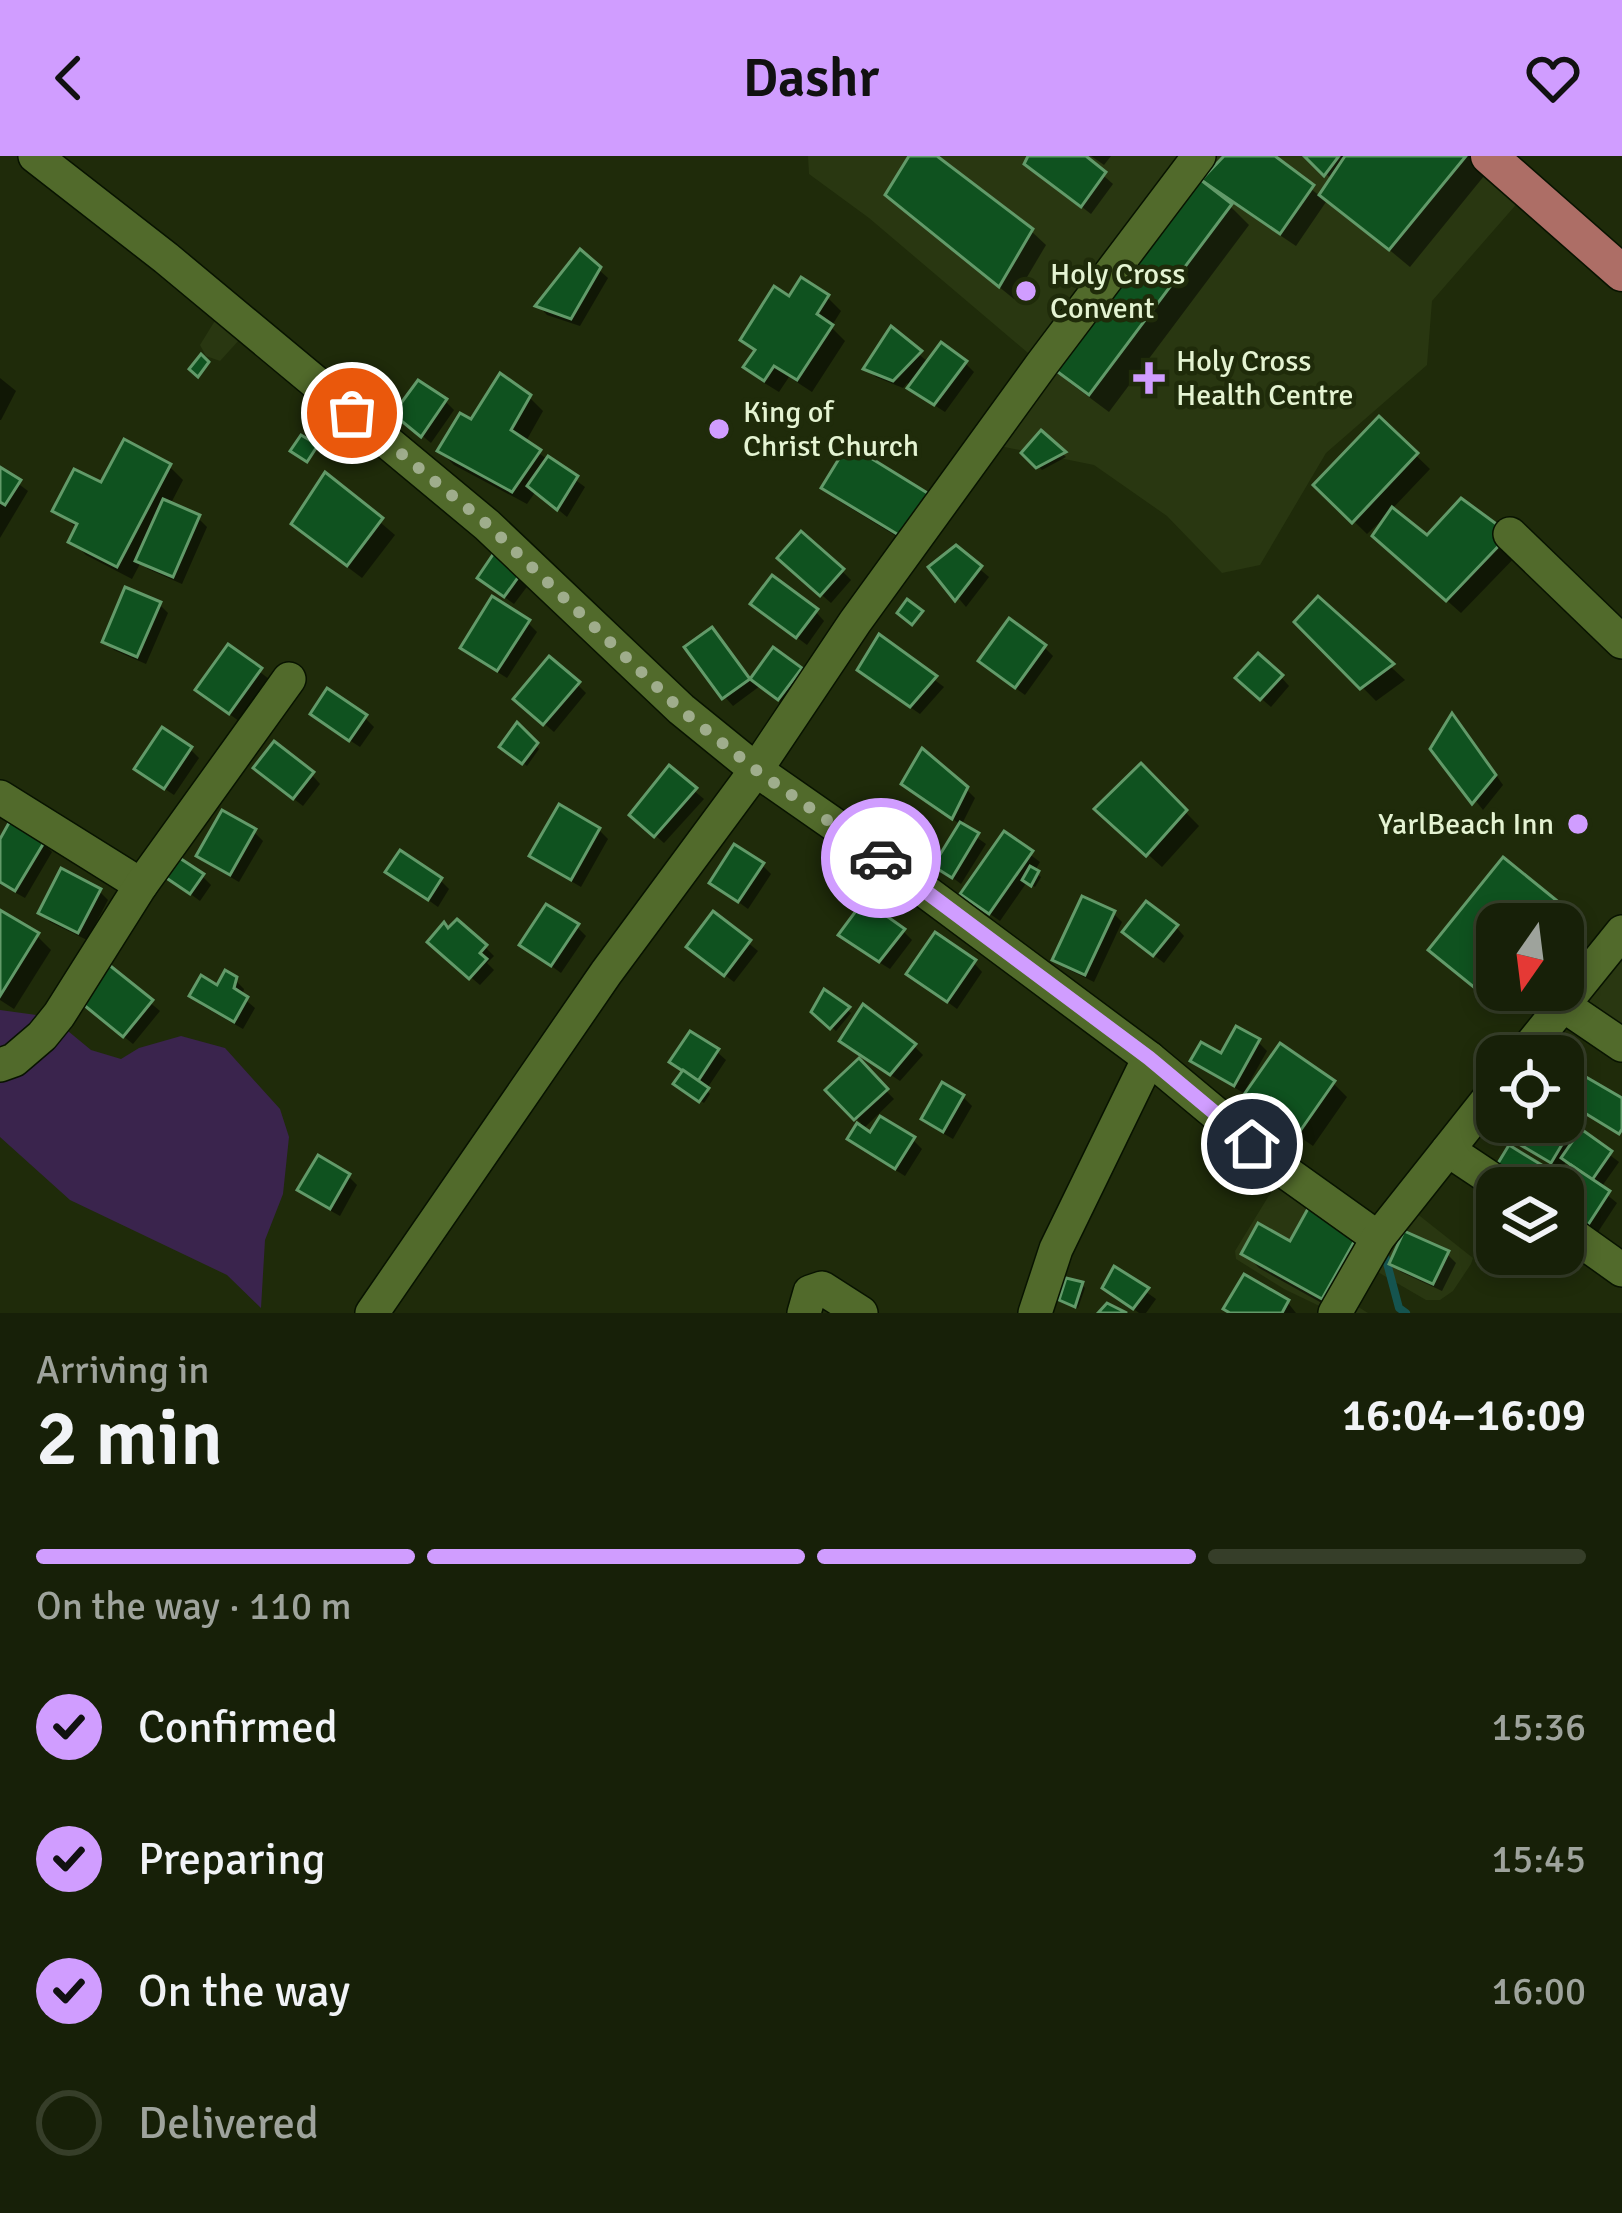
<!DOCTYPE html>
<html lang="en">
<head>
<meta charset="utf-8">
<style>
  :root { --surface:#172008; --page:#242d16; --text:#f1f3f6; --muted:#9ea39c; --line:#363e29; --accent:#d09dff }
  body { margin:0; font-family:Signika,sans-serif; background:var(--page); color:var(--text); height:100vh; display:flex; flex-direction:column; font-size:45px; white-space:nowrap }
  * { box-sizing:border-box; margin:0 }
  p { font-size:39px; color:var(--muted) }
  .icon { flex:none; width:66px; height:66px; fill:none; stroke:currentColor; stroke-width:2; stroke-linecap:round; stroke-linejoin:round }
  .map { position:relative; height:1157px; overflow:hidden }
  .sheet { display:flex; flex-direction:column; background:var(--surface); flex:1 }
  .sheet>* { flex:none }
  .needle { width:78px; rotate:194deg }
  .controls { position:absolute; left:1476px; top:747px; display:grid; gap:24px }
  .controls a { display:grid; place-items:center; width:108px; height:108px; border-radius:24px; background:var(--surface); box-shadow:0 6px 18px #0003,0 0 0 3px var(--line); font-size:60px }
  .pin { position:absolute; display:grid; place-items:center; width:102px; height:102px; color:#fff; margin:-51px; border:6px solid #fff; border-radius:50%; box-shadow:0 3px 12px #0007 }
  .courier { position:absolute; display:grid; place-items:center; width:120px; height:120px; margin:-60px; border:9px solid #d09dff; border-radius:50%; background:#fff; color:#222; box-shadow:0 3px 15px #0007 }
  .summary em { font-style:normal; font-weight:600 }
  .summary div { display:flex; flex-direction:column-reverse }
  .summary { display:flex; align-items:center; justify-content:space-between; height:204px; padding:0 36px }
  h1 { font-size:78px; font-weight:600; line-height:90px }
  .bar { display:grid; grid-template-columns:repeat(4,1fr); gap:18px 12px; align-content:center; height:144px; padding:0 36px }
  .bar i { height:15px; border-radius:9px; background:var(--line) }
  .bar .active { background:var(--accent) }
  .bar p { grid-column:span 4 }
  ol { padding:0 36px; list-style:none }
  li { display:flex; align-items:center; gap:36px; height:132px }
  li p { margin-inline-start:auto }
  li .icon { padding:12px; border-radius:50%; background:var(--accent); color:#111; stroke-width:4 }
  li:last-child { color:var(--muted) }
  li i { width:66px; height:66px; border:6px solid var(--line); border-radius:50% }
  header { display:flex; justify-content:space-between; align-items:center; height:156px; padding:0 36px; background:var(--accent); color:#111; font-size:54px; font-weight:600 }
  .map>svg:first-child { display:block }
  .built { fill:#293711 }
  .green { fill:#3a244d }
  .shadow { fill:#0007 }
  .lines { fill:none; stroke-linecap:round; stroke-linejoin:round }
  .stream { stroke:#15544f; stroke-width:8 }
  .building { fill:#0f521f; stroke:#629a69; stroke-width:3 }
  .minor-casing { stroke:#081300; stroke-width:36 }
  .major-casing { stroke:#081300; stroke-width:39 }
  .minor { stroke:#516a2b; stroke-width:33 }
  .major { stroke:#ad6e66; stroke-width:36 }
  .done { stroke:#9fad8c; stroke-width:12; stroke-dasharray:0 21.6 }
  .route { stroke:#d09dff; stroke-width:15 }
  .poi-dot { fill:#d09dff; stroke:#1f2b0a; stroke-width:4.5 }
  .labels { text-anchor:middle; stroke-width:9; stroke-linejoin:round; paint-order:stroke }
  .poi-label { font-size:30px; fill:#e4f3d2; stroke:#1f2b0a; text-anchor:start }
</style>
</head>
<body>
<header><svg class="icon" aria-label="back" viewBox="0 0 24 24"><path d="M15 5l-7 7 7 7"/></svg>Dashr<svg class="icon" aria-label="heart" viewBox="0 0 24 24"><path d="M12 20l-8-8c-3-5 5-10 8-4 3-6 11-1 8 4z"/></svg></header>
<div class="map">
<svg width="1622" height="1157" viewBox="0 0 1622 1157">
  <rect width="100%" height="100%" fill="#1f2b0a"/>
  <g class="built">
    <path d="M808,0H1345L1389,94L1466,0H1489L1527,36L1432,145L1427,209L1326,297L1260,409L1222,417L1167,360L1094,309L985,287L1041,208L869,62L809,18Z"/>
    <path d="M224,150L250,172L220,205L206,200L200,189Z"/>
    <path d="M1622,776V889L1563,849Z"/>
    <path d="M1287,1017L1378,1082L1406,1049L1473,1102L1471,1108L1453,1135L1440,1144H1426L1364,1108L1344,1142L1368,1157H1334L1284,1133L1236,1103L1235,1095L1268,1041Z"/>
  </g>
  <path class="green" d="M0,854L51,861L91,894L121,903L139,892L181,880L225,892L280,953L289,981L283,1038L265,1084L261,1152L227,1119L70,1044L0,981Z"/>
  <g class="shadow">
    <path d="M913,0H933L1031,75L1046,89L1014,143L903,53Z"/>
    <path d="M1031,0H1081L1113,28L1091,58L1037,16Z"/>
    <path d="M1091,0H1111L1104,9Z"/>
    <path d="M1228,0H1270L1321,41L1332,24L1308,0H1484L1493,9L1410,111L1328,43L1296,90L1228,44L1226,46L1249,69L1109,256L1070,227L1051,208L1219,42L1221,39L1206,24Z"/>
    <path d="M580,97L608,122L580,170L547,159L539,150Z"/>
    <path d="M802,125L827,141L841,155L831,171L845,185L812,236L789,221L779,236L761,225L747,211L756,197L743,184L790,144Z"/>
    <path d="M892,175L929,207H965L974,216L945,256L920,240L907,227L903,232L876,221L867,213Z"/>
    <path d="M0,222L16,235L1,264H0Z"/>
    <path d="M529,241L543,255L525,287L585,331L567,361L536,335L527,348L454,309L440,295L472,267Z"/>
    <path d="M445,245L454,254L431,287L406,266Z"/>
    <path d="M1379,264L1430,313L1391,354L1427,383L1462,346L1522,394L1461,457L1390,394L1386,364L1384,362L1367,378L1317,329Z"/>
    <path d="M1041,278L1066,301L1042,314L1025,297Z"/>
    <path d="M849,292L917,393L839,345L825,331Z"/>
    <path d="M169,310L183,324L170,349L198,362L207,371L182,428L148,413L141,406L132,423L86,399L72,385L78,373L56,354L103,330Z"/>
    <path d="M0,314L28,335L0,382Z"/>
    <path d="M326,320L395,379L362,422L309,382L295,368Z"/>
    <path d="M956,393L989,421L966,451L932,411Z"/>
    <path d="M495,401L529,428L514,448L489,430Z"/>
    <path d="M790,411L842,415L851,424L831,447Z"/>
    <path d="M1319,445L1391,511L1405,524L1376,545L1298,466Z"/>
    <path d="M159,448L168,457L146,508L114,494L105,485Z"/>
    <path d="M763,456H816L824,465L807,489Z"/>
    <path d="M528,467L537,476L507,522L472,500L463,491Z"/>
    <path d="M880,483L944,531L920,558L870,523Z"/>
    <path d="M721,484L751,526L773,496L809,523L788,551L760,530L733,550L725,541Z"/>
    <path d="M1044,491L1053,500L1025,539L991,514Z"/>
    <path d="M229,492L269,523L239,565L208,543Z"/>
    <path d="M1281,521L1289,530L1271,551L1248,531Z"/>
    <path d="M577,528L586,537L554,576L526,552Z"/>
    <path d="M365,562L374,571L360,591L322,566Z"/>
    <path d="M1461,570L1503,629L1483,654L1434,592Z"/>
    <path d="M518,571L539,593L527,610L503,590Z"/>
    <path d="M190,593L199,602L174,639L147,621Z"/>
    <path d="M1141,611L1199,670L1162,711L1112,666Z"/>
    <path d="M669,614L704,643L664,687L642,668Z"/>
    <path d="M312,619L320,628L303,650L266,621Z"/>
    <path d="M905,628L966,633L975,642L961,670L986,688L961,728L936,709L961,669Z"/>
    <path d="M599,674L608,683L581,731L542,708L533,699Z"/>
    <path d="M254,676L263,685L239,726L208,708L200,699Z"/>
    <path d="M1004,679L1040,706L1034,716L1041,721L1035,731L1027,726L1000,765L973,746Z"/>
    <path d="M43,687L52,696L25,742L0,728V689Z"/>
    <path d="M1503,705L1573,764L1563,777V768H1497V834H1517L1502,853L1446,808Z"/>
    <path d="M762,709L771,718L748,753L713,727Z"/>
    <path d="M389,716L440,724L449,733L438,751Z"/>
    <path d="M165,719L202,720L211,729L200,745Z"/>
    <path d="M99,735L108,744L87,784L50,766L41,757Z"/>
    <path d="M0,757L37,780L51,794L14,853L0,844Z"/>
    <path d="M1113,757L1122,766L1094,826L1065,812L1056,803Z"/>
    <path d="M714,759L758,795L734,826L698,799Z"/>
    <path d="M577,771L586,780L561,817L523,789Z"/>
    <path d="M1176,771L1184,780L1164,807L1135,785Z"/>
    <path d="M450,775L485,791L494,800L487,807L494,814L480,829L440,795Z"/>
    <path d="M903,775L912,784L890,813L850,788L842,779Z"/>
    <path d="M974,807L982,816L957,853L910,818Z"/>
    <path d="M109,812L160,855L133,888L91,854Z"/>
    <path d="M235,824L244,833L242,841L255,852L243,873L201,849L192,840Z"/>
    <path d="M825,838L851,857L836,875L815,856Z"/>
    <path d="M1258,886L1267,895L1244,936L1248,938L1333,927L1347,941L1313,990L1261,954L1247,939L1203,913L1194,904L1222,902Z"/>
    <path d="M914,890L923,899L900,925L852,893Z"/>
    <path d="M717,896L726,904L706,934L710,938L704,947L681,931Z"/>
    <path d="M859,907L894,943L862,974L871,980L913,984L922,993L905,1020L860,992L851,983L861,967L829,934Z"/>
    <path d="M963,941L972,950L953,983L934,972L925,963Z"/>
    <path d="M1563,957L1585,973L1582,978L1619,1006L1600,1033L1617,1047L1596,1079L1563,1057V1032H1559L1573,1010L1567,1004L1561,1014L1524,992L1516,983L1526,966H1563Z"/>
    <path d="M1543,1013L1552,1022L1546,1032H1515Z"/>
    <path d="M348,1020L357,1029L340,1060L310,1043L301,1034Z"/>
    <path d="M1311,1053L1371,1093L1336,1155L1259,1112L1245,1097L1291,1089Z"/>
    <path d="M1447,1098L1456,1107L1442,1135L1401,1116L1392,1107Z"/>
    <path d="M1115,1114L1156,1143L1146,1157H1139L1106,1132Z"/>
    <path d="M1081,1128L1085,1132L1078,1152L1066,1147L1063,1144Z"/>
    <path d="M1288,1147L1296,1157H1232Z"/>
  </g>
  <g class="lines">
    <path class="stream" d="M1383,1092L1399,1152L1406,1157"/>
  </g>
  <g class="building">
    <path d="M909,0H937L1033,73L999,131L885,39Z"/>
    <path d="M1028,0H1086L1106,16L1081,51L1024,8Z"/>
    <path d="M1224,0H1275L1314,29L1280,78L1201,24Z"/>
    <path d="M1304,0H1339L1324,20Z"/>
    <path d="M1345,0H1466L1389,94L1319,39Z"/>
    <path d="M1201,24L1232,48L1089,239L1047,208Z"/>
    <path d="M580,93L601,111L571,163L535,150Z"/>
    <path d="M801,121L829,139L817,158L833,169L797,224L774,210L764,225L743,211L755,194L740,184L774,130L789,140Z"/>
    <path d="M891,170L922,195L893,225L863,213Z"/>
    <path d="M941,186L967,205L934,249L907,232Z"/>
    <path d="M201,198L209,206L198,221L189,213Z"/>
    <path d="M500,217L531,239L511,274L541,294L512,336L437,295L460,257L471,263Z"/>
    <path d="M418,224L447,243L421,281L393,258Z"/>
    <path d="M1379,260L1418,297L1352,367L1313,329Z"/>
    <path d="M1041,274L1066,296L1036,312L1021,297Z"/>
    <path d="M301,279L318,289L307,306L290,295Z"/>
    <path d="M124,283L171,308L117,411L68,386L77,368L52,355L74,313L101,326Z"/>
    <path d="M848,288L929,338L902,381L821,332Z"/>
    <path d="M548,300L578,320L557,354L527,330Z"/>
    <path d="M0,311L21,324L5,349L0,346Z"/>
    <path d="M325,316L383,362L347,410L291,368Z"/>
    <path d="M1461,342L1510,378L1446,445L1372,380L1392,351L1427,379Z"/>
    <path d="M163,343L200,359L173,421L135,405Z"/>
    <path d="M801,375L844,413L820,440L777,402Z"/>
    <path d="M956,389L982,410L955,445L928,411Z"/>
    <path d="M494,397L522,416L504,441L477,422Z"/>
    <path d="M772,419L818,453L796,482L750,448Z"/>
    <path d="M125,431L161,446L137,501L102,486Z"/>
    <path d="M492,440L530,464L497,515L460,492Z"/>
    <path d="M1318,440L1394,508L1360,533L1294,466Z"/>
    <path d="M907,443L923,455L912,469L897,457Z"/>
    <path d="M1009,462L1046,489L1015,532L978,505Z"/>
    <path d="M712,471L750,523L722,543L684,491Z"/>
    <path d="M879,478L937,520L910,551L857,514Z"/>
    <path d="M228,488L262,512L229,558L195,534Z"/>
    <path d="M773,491L802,512L778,544L750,523Z"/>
    <path d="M1258,497L1283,519L1260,544L1235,522Z"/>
    <path d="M549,500L580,526L543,569L513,543Z"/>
    <path d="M327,532L367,559L349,585L310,558Z"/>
    <path d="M1452,557L1496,619L1472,648L1430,593Z"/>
    <path d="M517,566L538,587L522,608L499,591Z"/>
    <path d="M162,571L192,591L164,633L134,613Z"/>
    <path d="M274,585L314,616L293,643L253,612Z"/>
    <path d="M922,592L968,631L952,663L901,628Z"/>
    <path d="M1141,607L1187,654L1146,700L1094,653Z"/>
    <path d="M669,609L697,632L654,681L629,659Z"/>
    <path d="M559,648L600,672L571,724L529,700Z"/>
    <path d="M222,654L256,673L230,719L196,700Z"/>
    <path d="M10,665L45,685L15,735L0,726V683Z"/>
    <path d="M960,666L979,677L952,722L933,710Z"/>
    <path d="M1004,675L1033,695L989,758L960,738Z"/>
    <path d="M734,688L764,707L738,746L709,727Z"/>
    <path d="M400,694L442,722L428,744L385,716Z"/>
    <path d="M175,699L204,718L190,738L162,719Z"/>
    <path d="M1503,701L1561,748L1545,768H1497V828L1486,841L1428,794Z"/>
    <path d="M1030,710L1039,715L1031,730L1022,724Z"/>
    <path d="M61,712L101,733L78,777L38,757Z"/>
    <path d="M1082,740L1115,755L1085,819L1052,804Z"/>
    <path d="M864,744L905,773L879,806L838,779Z"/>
    <path d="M1146,745L1178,769L1153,800L1122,776Z"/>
    <path d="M546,748L579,768L551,810L519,789Z"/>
    <path d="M0,754L39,777L0,840Z"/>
    <path d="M713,755L751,784L724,820L686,791Z"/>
    <path d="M457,763L487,789L480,797L487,803L469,823L427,786L444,766L448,772Z"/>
    <path d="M935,776L976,804L947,846L906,818Z"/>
    <path d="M108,808L153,844L123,881L79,845Z"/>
    <path d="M225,814L237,821L234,832L248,841L234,866L189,840L201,819L217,829Z"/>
    <path d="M824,833L850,851L830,873L811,856Z"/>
    <path d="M863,848L916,888L890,919L839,885Z"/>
    <path d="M1236,870L1260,883L1234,930L1190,905L1201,886L1221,897Z"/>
    <path d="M690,875L719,893L698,925L669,906Z"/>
    <path d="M1280,887L1335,925L1298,978L1243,940Z"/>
    <path d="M859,902L888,933L854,964L825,934Z"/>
    <path d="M683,914L709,932L699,946L673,928Z"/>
    <path d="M1586,921L1622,942V973L1619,978L1570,948Z"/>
    <path d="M942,926L964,939L943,976L921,963Z"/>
    <path d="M1563,953L1578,962L1551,1007L1512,984L1522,966H1563Z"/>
    <path d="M880,960L915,981L895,1013L847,983L857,967L870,976Z"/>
    <path d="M1581,973L1612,995L1592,1024L1561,1002Z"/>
    <path d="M1509,989L1545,1011L1532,1032H1516L1492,1017Z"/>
    <path d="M318,999L350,1018L330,1053L297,1034Z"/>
    <path d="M1571,1009L1610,1035L1586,1072L1563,1057V1032H1556Z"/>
    <path d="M1310,1049L1359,1077L1322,1143L1241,1098L1258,1067L1290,1085Z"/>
    <path d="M1404,1075L1449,1095L1433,1128L1389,1108Z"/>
    <path d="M1114,1110L1149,1132L1133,1153L1102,1132Z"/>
    <path d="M1244,1118L1289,1144L1282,1157H1230L1223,1153Z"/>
    <path d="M1066,1122L1083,1126L1075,1151L1059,1144Z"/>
    <path d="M1107,1147L1127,1157H1098Z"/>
  </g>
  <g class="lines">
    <g class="minor-casing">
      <g id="minor">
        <path d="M35,0L166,102L487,369L681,553L756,614L855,683L1149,902L1287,1017L1378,1082"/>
        <path d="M1510,378L1622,486"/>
        <path d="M0,641L141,729"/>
        <path d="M1563,849L1622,889"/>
        <path d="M1522,900L1622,776"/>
        <path d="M0,909L14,904L42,880L59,859L141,729L289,523"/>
        <path d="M1448,994L1505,1032"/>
        <path d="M1563,1072L1622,1114"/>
        <path d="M372,1157L606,817L756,614L855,466L1042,208L1199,0"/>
        <path d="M804,1157L810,1136L822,1132L861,1157"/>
        <path d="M1035,1157L1056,1093L1149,902"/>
        <path d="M1335,1157L1378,1082L1497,932"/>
      </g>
    </g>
    <g class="major-casing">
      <path id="major" d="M1489,0L1622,117"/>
    </g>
    <use href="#minor" class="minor"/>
    <use href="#major" class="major"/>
  </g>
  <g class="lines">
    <path class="done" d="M352,257L488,369L681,554L756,614L881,702"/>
    <path class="route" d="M881,702L1149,902L1252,988"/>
  </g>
  <g class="poi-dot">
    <circle cx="1026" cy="135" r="12"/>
    <path d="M1143 204h12v12h12v12h-12v12h-12v-12h-12v-12h12z"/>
    <circle cx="719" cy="273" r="12"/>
    <circle cx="1578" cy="668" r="12"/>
  </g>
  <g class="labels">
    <g class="poi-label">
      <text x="1050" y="128">Holy Cross<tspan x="1050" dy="34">Convent</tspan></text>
      <text x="1176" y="215">Holy Cross<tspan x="1176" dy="34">Health Centre</tspan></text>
      <text x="743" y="266">King of<tspan x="743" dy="34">Christ Church</tspan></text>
      <text x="1554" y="678" text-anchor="end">YarlBeach Inn</text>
    </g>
  </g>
</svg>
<div class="controls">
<a><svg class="needle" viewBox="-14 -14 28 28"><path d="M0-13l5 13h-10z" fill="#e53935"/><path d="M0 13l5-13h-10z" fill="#9ea39c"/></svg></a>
<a><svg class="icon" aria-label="locate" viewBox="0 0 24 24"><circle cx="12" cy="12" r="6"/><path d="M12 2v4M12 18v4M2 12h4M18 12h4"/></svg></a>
<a><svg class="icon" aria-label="layers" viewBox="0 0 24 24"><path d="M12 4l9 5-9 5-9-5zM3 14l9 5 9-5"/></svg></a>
</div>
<div class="pin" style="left:352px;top:257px;background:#ea580c"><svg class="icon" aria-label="bag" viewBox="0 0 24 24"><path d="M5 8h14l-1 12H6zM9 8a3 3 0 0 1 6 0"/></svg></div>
<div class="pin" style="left:1252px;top:988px;background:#1f2937"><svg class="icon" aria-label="home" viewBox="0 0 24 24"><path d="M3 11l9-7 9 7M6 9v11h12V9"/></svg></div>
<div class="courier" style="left:881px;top:702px"><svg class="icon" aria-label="car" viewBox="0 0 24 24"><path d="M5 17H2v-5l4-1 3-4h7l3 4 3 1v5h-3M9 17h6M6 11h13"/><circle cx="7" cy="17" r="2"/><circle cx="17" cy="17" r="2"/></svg></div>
</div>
<section class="sheet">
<div class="summary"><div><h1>2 min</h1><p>Arriving in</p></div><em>16:04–16:09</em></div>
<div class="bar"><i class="active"></i><i class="active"></i><i class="active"></i><i></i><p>On the way · 110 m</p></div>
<ol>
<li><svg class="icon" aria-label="check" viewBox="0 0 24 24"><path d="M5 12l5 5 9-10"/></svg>Confirmed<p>15:36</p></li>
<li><svg class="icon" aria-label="check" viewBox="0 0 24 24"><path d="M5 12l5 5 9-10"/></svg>Preparing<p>15:45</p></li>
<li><svg class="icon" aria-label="check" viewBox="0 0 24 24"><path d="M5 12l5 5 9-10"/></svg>On the way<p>16:00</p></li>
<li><i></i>Delivered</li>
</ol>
</section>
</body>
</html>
